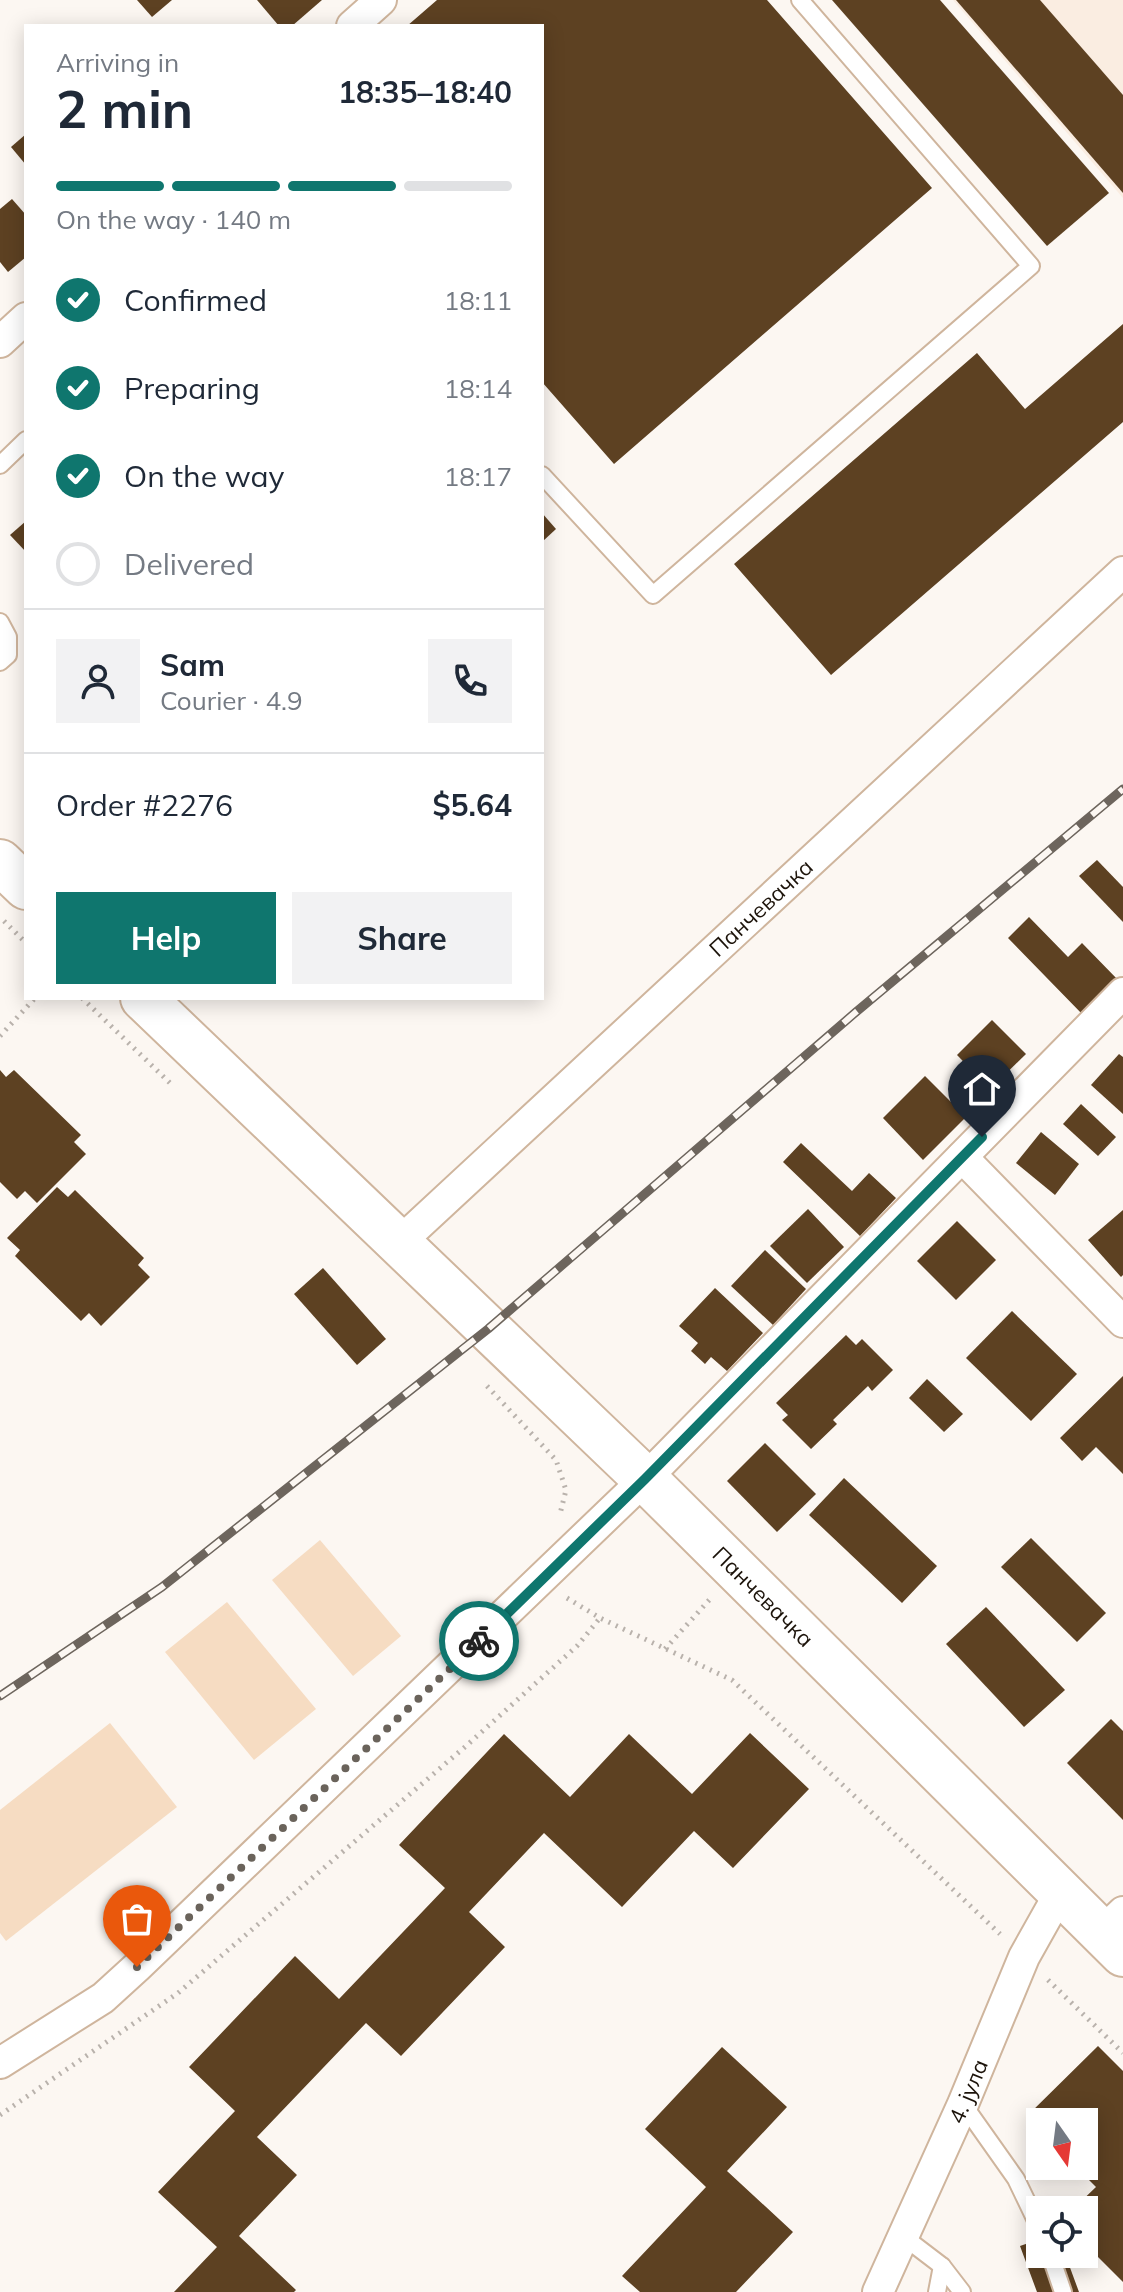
<!DOCTYPE html>
<html lang="en">
<head>
<meta charset="utf-8">
<style>
  :root { --surface:#fff; --page:#f2f2f3; --text:#1f2937; --muted:#747a83; --line:#e0e1e3; --accent:#0f766e }
  body { margin:0; font-family:Mulish,sans-serif; background:var(--page); color:var(--text); height:100vh; display:flex; flex-direction:column; font-size:30px; white-space:nowrap }
  * { box-sizing:border-box; margin:0 }
  p { font-size:26px; color:var(--muted) }
  .icon { flex:none; width:44px; height:44px; fill:none; stroke:currentColor; stroke-width:2; stroke-linecap:round; stroke-linejoin:round }
  .map { position:relative; flex:1; overflow:hidden }
  .side { position:absolute; left:24px; top:24px; width:520px; height:976px; display:flex; flex-direction:column; background:var(--surface); border-radius:0px; box-shadow:0 4px 20px #0003 }
  .side>* { flex:none }
  .needle { width:52px; rotate:166deg }
  .buttons { position:absolute; left:1026px; top:2108px; display:grid; gap:16px }
  .buttons a { display:grid; place-items:center; width:72px; height:72px; border-radius:0px; background:var(--surface); box-shadow:0 4px 20px #0003; font-size:40px }
  .pin { position:absolute; display:grid; place-items:center; width:68px; height:68px; color:#fff; margin:-82px -34px; border-radius:50% 50% 50% 0; rotate:-45deg; box-shadow:0 0 8px #0007 }
  .pin .icon { rotate:45deg }
  .courier { position:absolute; display:grid; place-items:center; width:80px; height:80px; margin:-40px; border:6px solid #0f766e; border-radius:50%; background:#fff; color:#222; box-shadow:0 2px 10px #0007 }
  .summary em { font-style:normal; font-weight:700 }
  .summary div { display:flex; flex-direction:column-reverse }
  .summary { display:flex; align-items:center; justify-content:space-between; height:136px; padding:0 32px }
  h1 { font-size:52px; font-weight:700; line-height:60px }
  .bar { display:grid; grid-template-columns:repeat(4,1fr); gap:12px 8px; align-content:center; height:96px; padding:0 32px }
  .bar i { height:10px; border-radius:6px; background:var(--line) }
  .bar .selected { background:var(--accent) }
  .bar p { grid-column:span 4 }
  .line { display:flex; align-items:center; gap:20px; padding:0 32px; border-top:2px solid var(--line) }
  .line div { flex:1 }
  .round { display:grid; place-items:center; flex:none; width:84px; height:84px; border-radius:0px; background:var(--page) }
  ol { padding:0 32px; list-style:none }
  li { display:flex; align-items:center; gap:24px; height:88px }
  li p { margin-inline-start:auto }
  li .icon { padding:8px; border-radius:50%; background:var(--accent); color:#fff; stroke-width:4 }
  li:last-child { color:var(--muted) }
  li i { width:44px; height:44px; border:4px solid var(--line); border-radius:50% }
  .primary-button { display:flex; gap:16px; margin-top:auto; padding:16px 32px }
  .primary-button a { flex:1; height:92px; border-radius:0px; background:var(--accent); color:#fff; font-size:32px; font-weight:700; line-height:92px; text-align:center }
  .primary-button a+a { background:var(--page); color:var(--text) }
  .map>svg:first-child { display:block }
  .built { fill:#faede1 }
  .green { fill:#f6dcc2 }
  .building { fill:#5d4122 }
  .lines { fill:none; stroke-linecap:round; stroke-linejoin:round }
  .lane-casing { stroke:#cfb59d; stroke-width:20 }
  .street-casing { stroke:#cfb59d; stroke-width:34 }
  .secondary-casing { stroke:#cfb59d; stroke-width:48 }
  .path { stroke:#b9b2ac; stroke-width:5; stroke-dasharray:2 6; stroke-linecap:butt }
  .lane { stroke:#fff; stroke-width:16 }
  .street { stroke:#fff; stroke-width:30 }
  .secondary { stroke:#fff; stroke-width:44 }
  .rail-casing { stroke:#6d655d; stroke-width:9 }
  .rail { stroke:#fcf7f2; stroke-width:6; stroke-dasharray:18; stroke-linecap:butt }
  .done { stroke:#6a635b; stroke-width:8; stroke-dasharray:0 14.4 }
  .route { stroke:#0f766e; stroke-width:10 }
  .labels { text-anchor:middle; stroke-width:8; stroke-linejoin:round; paint-order:stroke }
  .street-label { font-size:22px; fill:#1c130a; stroke:#fcf7f2 }
</style>
</head>
<body>
<div class="map">
<svg width="1123" height="2292" viewBox="0 0 1123 2292">
  <rect width="100%" height="100%" fill="#fcf7f2"/>
  <path class="built" d="M953,0H1123V198Z"/>
  <g class="green">
    <path d="M320,1540L401,1636L353,1676L272,1580Z"/>
    <path d="M227,1602L316,1709L254,1760L165,1652Z"/>
    <path d="M110,1723L177,1807L6,1941L0,1933V1810Z"/>
  </g>
  <g class="building">
    <path d="M137,0H172L152,17Z"/>
    <path d="M257,0H322L292,26H279Z"/>
    <path d="M437,0H767L932,188L614,464L542,382V26H407Z"/>
    <path d="M832,0H940L1109,193L1047,246Z"/>
    <path d="M956,0H1040L1123,95V193Z"/>
    <path d="M26,134V165L11,147Z"/>
    <path d="M12,199L26,215V257L8,272L0,262V209Z"/>
    <path d="M1123,324V422L831,675L734,564L977,353L1025,409Z"/>
    <path d="M542,513L556,529L542,542Z"/>
    <path d="M26,521V552L10,535Z"/>
    <path d="M1097,860L1123,887V922L1079,876Z"/>
    <path d="M1029,917L1068,957L1082,943L1119,981L1084,1016L1008,938Z"/>
    <path d="M992,1020L1026,1054L990,1089L957,1055Z"/>
    <path d="M1119,1054L1123,1057V1114L1091,1085Z"/>
    <path d="M0,1070L6,1077L14,1070L81,1135L74,1142L86,1154L37,1203L25,1191L17,1199L0,1182Z"/>
    <path d="M925,1076L966,1117L923,1160L883,1118Z"/>
    <path d="M1081,1104L1116,1137L1098,1156L1063,1124Z"/>
    <path d="M1041,1132L1079,1164L1055,1195L1016,1163Z"/>
    <path d="M801,1143L852,1191L869,1173L896,1198L860,1236L783,1162Z"/>
    <path d="M57,1187L68,1197L75,1190L144,1258L138,1265L150,1277L101,1326L89,1313L81,1321L15,1256L20,1250L7,1238Z"/>
    <path d="M808,1209L844,1247L807,1283L770,1246Z"/>
    <path d="M1123,1210V1275L1121,1277L1088,1240Z"/>
    <path d="M957,1221L996,1260L956,1300L917,1261Z"/>
    <path d="M765,1250L806,1289L773,1325L731,1286Z"/>
    <path d="M323,1268L386,1339L357,1365L294,1294Z"/>
    <path d="M715,1288L763,1333L727,1371L711,1357L705,1364L691,1351L698,1343L679,1326Z"/>
    <path d="M1012,1311L1077,1374L1031,1421L966,1358Z"/>
    <path d="M846,1335L856,1345L862,1339L893,1370L872,1391L868,1386L833,1420L837,1424L811,1449L782,1420L788,1415L776,1403Z"/>
    <path d="M1123,1376V1474L1096,1447L1082,1461L1060,1438Z"/>
    <path d="M927,1379L963,1414L944,1432L909,1398Z"/>
    <path d="M765,1443L816,1494L777,1532L727,1481Z"/>
    <path d="M844,1478L937,1566L902,1603L809,1515Z"/>
    <path d="M1031,1538L1106,1613L1077,1642L1001,1567Z"/>
    <path d="M986,1607L1065,1690L1024,1727L946,1644Z"/>
    <path d="M1111,1719L1123,1731V1820L1067,1763Z"/>
    <path d="M750,1733L809,1789L733,1868L694,1831L622,1907L544,1833L469,1912L505,1947L401,2056L366,2023L257,2137L297,2175L239,2236L296,2290L294,2292H174L217,2247L158,2192L235,2111L189,2067L295,1956L339,1999L445,1888L399,1845L504,1734L570,1797L629,1734L692,1794Z"/>
    <path d="M1098,2046L1123,2071V2282L1084,2243V2210H1072L1096,2187L1075,2166H1084V2122H1040V2131L1026,2117Z"/>
    <path d="M722,2047L787,2107L727,2171L793,2232L736,2292H640L622,2276L706,2187L645,2129Z"/>
    <path d="M1040,2239V2254H1065L1079,2292H1037L1020,2246Z"/>
  </g>
  <g class="lines">
    <g class="lane-casing">
      <g id="lane">
        <path d="M0,465L26,440"/>
        <path d="M542,475L653,595L1031,266L800,0"/>
        <path d="M0,622L8,637V655L0,662"/>
        <path d="M963,2104L1016,2179L1040,2229"/>
        <path d="M904,2237L942,2266L962,2292"/>
        <path d="M1050,2254L1063,2292"/>
        <path d="M937,2292L942,2266"/>
      </g>
    </g>
    <g class="street-casing">
      <g id="street">
        <path d="M352,26L381,0"/>
        <path d="M0,342L26,318"/>
        <path d="M962,1157L1123,1322"/>
        <path id="s1" d="M400,1242L1123,572"/>
        <path d="M1101,1933L1123,1912"/>
        <path d="M0,2063L103,1998L137,1967L645,1479L1123,993"/>
        <path id="s2" d="M878,2292L963,2104L1024,1957L1061,1891"/>
      </g>
    </g>
    <g class="secondary-casing">
      <g id="secondary">
        <path d="M0,862L26,887"/>
        <path id="s3" d="M143,998L645,1479L1123,1954"/>
      </g>
    </g>
    <g class="path">
      <path d="M4,921L26,943"/>
      <path d="M82,998L171,1084"/>
      <path d="M0,1036L35,998"/>
      <path d="M487,1386L556,1460L566,1490L560,1514"/>
      <path d="M567,1598L600,1618L732,1680L1000,1934"/>
      <path d="M665,1649L711,1598"/>
      <path d="M1048,1980L1123,2053"/>
      <path d="M0,2115L178,1993L466,1746L577,1646L600,1618"/>
    </g>
    <use href="#lane" class="lane"/>
    <use href="#street" class="street"/>
    <use href="#secondary" class="secondary"/>
    <g class="rail-casing">
      <path id="rail" d="M0,1696L162,1587L488,1329L856,1012L1123,789"/>
    </g>
    <use href="#rail" class="rail"/>
  </g>
  <g class="lines">
    <path class="done" d="M137,1967L479,1641"/>
    <path class="route" d="M479,1641L645,1479L982,1137"/>
  </g>
  <g class="labels">
    <g class="street-label">
      <text dy="8" stroke="none"><textPath href="#s1" startOffset="492">Панчевачка</textPath></text>
      <text dy="8" stroke="none"><textPath href="#s3" startOffset="862">Панчевачка</textPath></text>
      <text dy="8" stroke="none"><textPath href="#s2" startOffset="220">4. јула</textPath></text>
    </g>
  </g>
</svg>
<div class="buttons">
<a><svg class="needle" viewBox="-14 -14 28 28"><path d="M0-13l5 13h-10z" fill="#e53935"/><path d="M0 13l5-13h-10z" fill="#747a83"/></svg></a>
<a><svg class="icon" aria-label="locate" viewBox="0 0 24 24"><circle cx="12" cy="12" r="6"/><path d="M12 2v4M12 18v4M2 12h4M18 12h4"/></svg></a>
</div>
<div class="pin" style="left:137px;top:1967px;background:#ea580c"><svg class="icon" aria-label="bag" viewBox="0 0 24 24"><path d="M5 8h14l-1 12H6zM9 8a3 3 0 0 1 6 0"/></svg></div>
<div class="pin" style="left:982px;top:1137px;background:#1f2937"><svg class="icon" aria-label="home" viewBox="0 0 24 24"><path d="M3 11l9-7 9 7M6 9v11h12V9"/></svg></div>
<div class="courier" style="left:479px;top:1641px"><svg class="icon" aria-label="bike" viewBox="0 0 24 24"><circle cx="6" cy="16" r="4"/><circle cx="18" cy="16" r="4"/><path d="M6 16l4-8h5l3 8M10 8l3 8H6M13 5h3"/></svg></div>
<section class="side">
<div class="summary"><div><h1>2 min</h1><p>Arriving in</p></div><em>18:35–18:40</em></div>
<div class="bar"><i class="selected"></i><i class="selected"></i><i class="selected"></i><i></i><p>On the way · 140 m</p></div>
<ol>
<li><svg class="icon" aria-label="check" viewBox="0 0 24 24"><path d="M5 12l5 5 9-10"/></svg>Confirmed<p>18:11</p></li>
<li><svg class="icon" aria-label="check" viewBox="0 0 24 24"><path d="M5 12l5 5 9-10"/></svg>Preparing<p>18:14</p></li>
<li><svg class="icon" aria-label="check" viewBox="0 0 24 24"><path d="M5 12l5 5 9-10"/></svg>On the way<p>18:17</p></li>
<li><i></i>Delivered</li>
</ol>
<div class="line" style="height:144px"><a class="round"><svg class="icon" aria-label="person" viewBox="0 0 24 24"><circle cx="12" cy="8" r="4"/><path d="M4 21q1-7 8-7t8 7"/></svg></a><div><b>Sam</b><p>Courier · 4.9</p></div><a class="round"><svg class="icon" aria-label="phone" viewBox="0 0 24 24"><path d="M5 4h4l2 5-3 2q2 4 5 5l2-3 5 2v4C11 20 4 13 5 4z"/></svg></a></div>
<div class="line" style="height:104px"><div>Order #2276</div><b>$5.64</b></div>
<div class="primary-button"><a>Help</a><a>Share</a></div>
</section>
</div>
</body>
</html>
